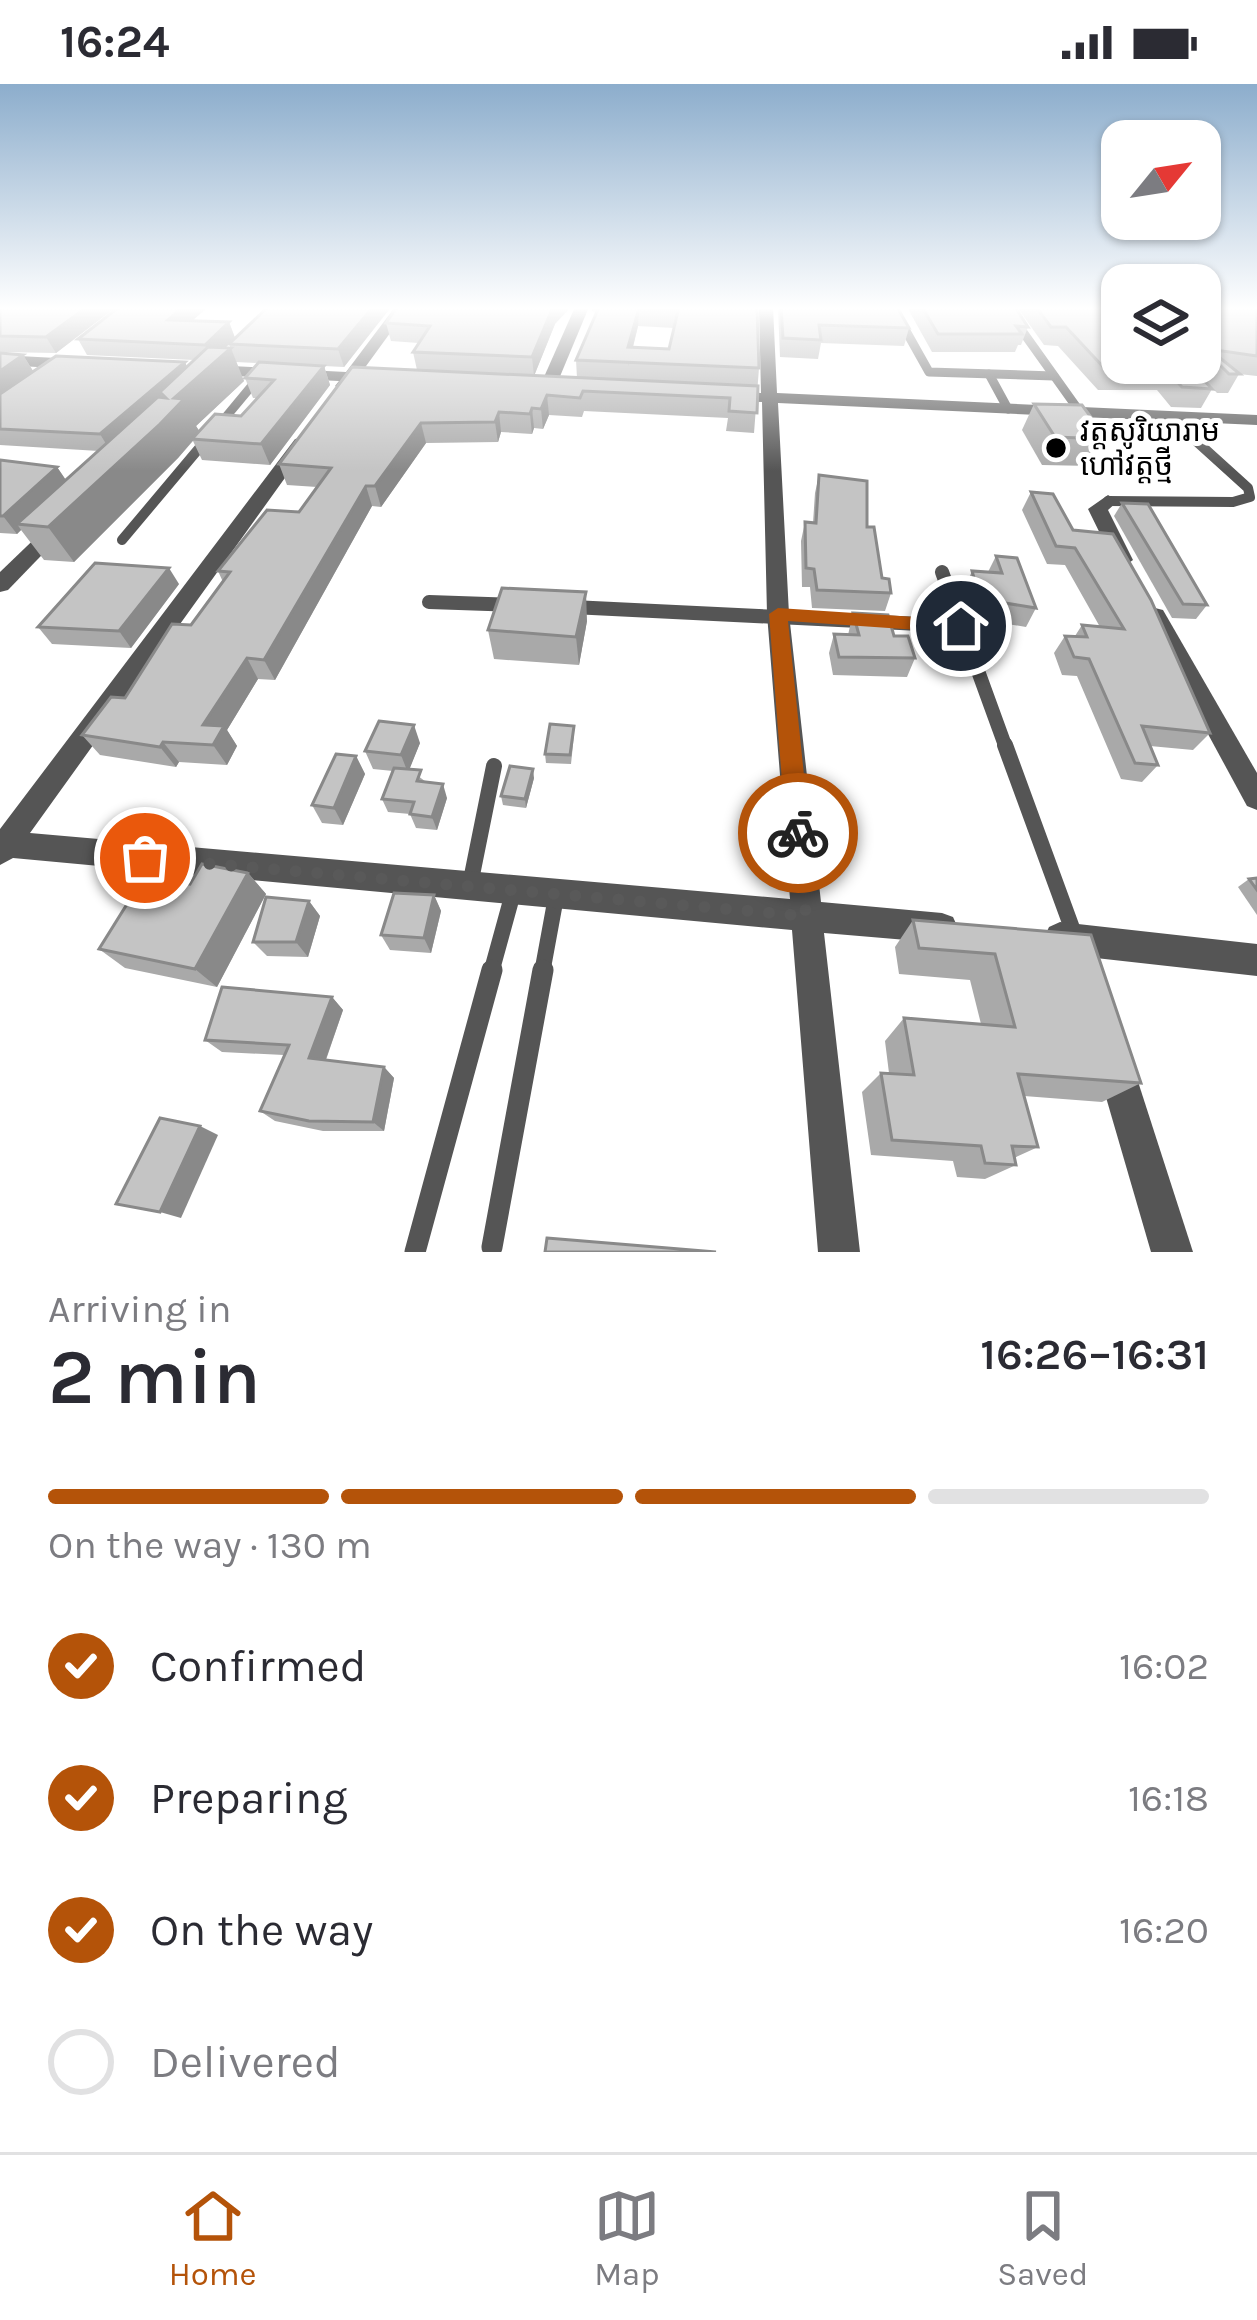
<!DOCTYPE html>
<html lang="en">
<head>
<meta charset="utf-8">
<style>
  :root { --surface:#fff; --page:#f2f2f3; --text:#2b2b33; --muted:#7c7c81; --line:#e1e1e2; --accent:#b45309 }
  body { margin:0; font-family:Karla,"Noto Sans Khmer",sans-serif; background:var(--page); color:var(--text); height:100vh; display:flex; flex-direction:column; font-size:45px; white-space:nowrap }
  * { box-sizing:border-box; margin:0 }
  p { font-size:39px; color:var(--muted) }
  .icon { flex:none; width:66px; height:66px; fill:none; stroke:currentColor; stroke-width:2; stroke-linecap:round; stroke-linejoin:round }
  .map { position:relative; height:1168px; overflow:hidden }
  .drawer { display:flex; flex-direction:column; background:var(--surface); flex:1 }
  .drawer>* { flex:none }
  .needle { width:78px; rotate:60deg }
  .tools { position:absolute; left:1101px; top:36px; display:grid; gap:24px }
  .tools a { display:grid; place-items:center; width:120px; height:120px; border-radius:24px; background:var(--surface); box-shadow:0 3px 9px #0004; font-size:60px }
  .pin { position:absolute; display:grid; place-items:center; width:102px; height:102px; color:#fff; margin:-51px; border:6px solid #fff; border-radius:50%; box-shadow:0 3px 12px #0007 }
  .courier { position:absolute; display:grid; place-items:center; width:120px; height:120px; margin:-60px; border:9px solid #b45309; border-radius:50%; background:#fff; color:#222; box-shadow:0 3px 15px #0007 }
  .head em { font-style:normal; font-weight:600 }
  .head div { display:flex; flex-direction:column-reverse }
  .head { display:flex; align-items:center; justify-content:space-between; height:204px; padding:0 48px }
  h1 { font-size:78px; font-weight:600; line-height:90px }
  .bar { display:grid; grid-template-columns:repeat(4,1fr); gap:18px 12px; align-content:center; height:144px; padding:0 48px }
  .bar i { height:15px; border-radius:9px; background:var(--line) }
  .bar .current { background:var(--accent) }
  .bar p { grid-column:span 4 }
  ol { padding:0 48px; list-style:none }
  li { display:flex; align-items:center; gap:36px; height:132px }
  li p { margin-inline-start:auto }
  li .icon { padding:12px; border-radius:50%; background:var(--accent); color:#fff; stroke-width:4 }
  li:last-child { color:var(--muted) }
  li i { width:66px; height:66px; border:6px solid var(--line); border-radius:50% }
  .status { display:flex; justify-content:space-between; align-items:center; height:84px; padding:0 60px; background:var(--surface); direction:ltr }
  .status svg { height:33px; fill:currentColor }
  .tabs { display:flex; justify-content:space-around; align-items:center; height:168px; border-top:3px solid var(--line); background:var(--surface); font-size:33px; color:var(--muted) }
  .tabs a { display:grid; justify-items:center; gap:6px }
  .tabs .current { color:var(--accent) }
  .map>svg:first-child { display:block }
  .lines { fill:none; stroke-linecap:round; stroke-linejoin:round }
  .service-far4 { stroke:#555; stroke-width:9 }
  .service-far3 { stroke:#555; stroke-width:10 }
  .service-far2 { stroke:#555; stroke-width:14 }
  .service-far1 { stroke:#555; stroke-width:16 }
  .service { stroke:#555; stroke-width:21 }
  .minor { fill:#555; fill-rule:evenodd }
  .wall { fill:#a9a9a9; fill-rule:evenodd }
  .shaded-wall { fill:#898989 }
  .building { fill:#c4c4c4; stroke:#898989; stroke-width:3; fill-rule:evenodd }
  .route { fill:#b45309 }
  .done { stroke:#595959; stroke-width:12; stroke-dasharray:0 21.6 }
  .poi-dot { fill:#000; stroke:#fff; stroke-width:4.5 }
  .labels { text-anchor:middle; stroke-width:10; stroke-linejoin:round; paint-order:stroke }
  .far-poi-label { font-size:30px; fill:#000; stroke:#fff; text-anchor:start }
</style>
</head>
<body>
<div class="status"><b>16:24</b><svg viewBox="0 0 49 12"><path d="M0 12V9h3v3zM5 12V6h3v6zM10 12V3h3v9zM15 12V0h3v12zM26 1h20v11H26zM47 4h2v5h-2z"/></svg></div>
<div class="map">
<svg width="1257" height="1168" viewBox="0 0 1257 1168">
  <rect width="100%" height="100%" fill="#fff"/>
  <g class="lines">
    <g class="service-far4">
      <path d="M1018,241L1080,328"/>
      <path d="M906,247L929,288L1054,292"/>
      <path d="M989,290L1008,325"/>
      <path d="M1169,332L1178,340"/>
      <path d="M220,340L259,293"/>
    </g>
    <g class="service-far3">
      <path d="M1108,417L1233,418L1250,413L1248,404L1174,337"/>
      <path d="M122,456L222,337"/>
    </g>
    <g class="service-far2">
      <path d="M942,488L1006,664"/>
      <path d="M429,518L514,521"/>
      <path d="M572,523L961,542"/>
    </g>
    <g class="service-far1">
      <path d="M1005,661L1076,855"/>
      <path d="M470,801L494,682"/>
      <path d="M491,889L513,809"/>
      <path d="M542,889L556,813"/>
    </g>
    <g class="service">
      <path d="M492,1163L543,886"/>
      <path d="M415,1168L492,886"/>
    </g>
    <g class="minor">
      <path d="M395,223H409L361,289L380,291V297L354,298L343,307L335,302L339,297L212,291L204,286L212,281L346,288Z"/>
      <path d="M575,223H589L556,302L542,305L540,302Z"/>
      <path d="M759,223H773L777,309L1257,331V341L778,319L789,530L821,818L942,829L953,833L958,844L953,855L942,859L824,849L860,1168H818L792,846L13,774L0,781V745L295,355L301,354L310,359L30,749L790,815L767,530L762,318L728,317L720,312L728,307L761,309Z"/>
      <path d="M0,271L75,275L83,280L75,285L0,281Z"/>
      <path d="M1108,411L1118,417L1108,426L1133,476L1123,483L1113,476L1088,425Z"/>
      <path d="M58,437L68,443L65,447L8,506L0,508V488L51,439Z"/>
      <path d="M1155,524L1163,526L1257,689V726L1247,722L1144,532Z"/>
      <path d="M1060,838L1257,860V892L1060,870L1049,865L1044,854L1049,843Z"/>
      <path d="M1114,961L1127,966L1132,979L1193,1168H1151L1096,979L1101,966Z"/>
    </g>
  </g>
  <g class="wall">
    <path d="M0,223H116L56,269L0,268Z"/>
    <path d="M391,223L344,283L324,282L330,301L270,381L202,376L193,357L178,374L74,478L44,476L21,446L17,450L0,449V376L57,383L66,396L99,367L0,361V269L23,271L33,287L185,278L187,283L194,276L87,271L78,255L192,237L229,238L235,254ZM229,260L236,278L258,279L245,294L253,314H257L241,332L199,347L196,342L244,297L225,264Z"/>
    <path d="M591,223H757L759,284L754,349L726,347L728,334L584,327L582,333L549,331L543,345L534,344L532,350L501,348L498,358L426,359L381,423L372,422L275,596L258,595L227,646L237,662L227,681L179,678L176,683L100,671L82,651L125,614L191,541L223,498L218,487L299,428L317,403L287,401L279,380L417,286L413,268L419,259L391,257L386,239L555,240L534,292L577,294L576,276L597,228L592,227ZM638,242L674,244L669,265L633,263Z"/>
    <path d="M778,223H897L909,244L904,262L821,259L818,275L780,273Z"/>
    <path d="M907,223H1015L1028,243L1021,261H1018L1015,268H932Z"/>
    <path d="M1017,223H1122L1188,279L1212,305L1201,324L1171,323L1157,306H1098L1058,262L1044,261Z"/>
    <path d="M1200,223H1257V292L1239,290L1228,309H1217L1189,279H1200Z"/>
    <path d="M1034,320L1107,355L1092,382L1042,381L1022,346Z"/>
    <path d="M819,391L867,443L882,494L891,509L885,527L812,524L810,503H802L801,457L805,438L813,439L815,409Z"/>
    <path d="M1031,408L1073,446L1210,649L1193,666L1150,662L1158,681L1142,698L1121,695L1077,592L1062,591L1054,569L1065,552H1075L1082,541L1100,543L1065,481L1047,480L1022,426Z"/>
    <path d="M1122,419L1207,521L1196,535L1172,534L1114,432Z"/>
    <path d="M996,472L1036,524L1026,543L971,534L964,506L972,487L988,488Z"/>
    <path d="M179,500L131,564L52,560L38,543Z"/>
    <path d="M853,529L894,552L915,574L907,593L833,591L829,569L834,550L848,551Z"/>
    <path d="M587,537L579,581L494,575L488,546Z"/>
    <path d="M574,651L571,680L546,679L545,670Z"/>
    <path d="M420,659L409,685L447,714L437,746L416,744L410,730L388,728L382,715L393,687L373,685L365,667Z"/>
    <path d="M356,672L365,690L343,741L322,739L312,721Z"/>
    <path d="M534,694L526,724L503,721L501,712Z"/>
    <path d="M248,789L266,810L217,903L125,884L99,865L190,800Z"/>
    <path d="M1257,794V831L1238,803L1249,795Z"/>
    <path d="M434,811L441,827L431,869L390,866L381,851Z"/>
    <path d="M309,817L320,832L308,873L267,872L253,858Z"/>
    <path d="M913,836L1091,851L1141,999L1102,1018L1024,1012L1038,1063L1014,1074L1016,1081L985,1095L957,1093L953,1077L871,1071L862,1008L881,989H889L885,957L904,934L981,940L970,896L899,890L895,863Z"/>
    <path d="M332,913L343,926L326,976L384,983L394,994L384,1047H323L275,1037L260,1027L284,971L222,968L205,956Z"/>
  </g>
  <g class="shaded-wall">
    <path d="M87,223H116L56,269L46,253Z"/>
    <path d="M183,223H208L175,252L168,236Z"/>
    <path d="M373,223H391L344,283L338,265Z"/>
    <path d="M553,223H571L555,240L534,292L532,273Z"/>
    <path d="M639,224L638,242L628,282V263Z"/>
    <path d="M229,238L235,254L212,277L205,261Z"/>
    <path d="M231,264L244,297L196,342L200,348L178,374L74,478L48,443L174,314Z"/>
    <path d="M23,271L33,287L0,312V287Z"/>
    <path d="M185,278L192,294L160,308L165,318L111,368L100,350Z"/>
    <path d="M324,282L330,301L270,381L261,360Z"/>
    <path d="M547,311L549,331L543,345L541,325Z"/>
    <path d="M532,324L534,344L532,350L530,330Z"/>
    <path d="M499,328L501,348L498,358L495,338Z"/>
    <path d="M421,339L426,359L381,423L375,402Z"/>
    <path d="M57,383L69,401L17,440L21,446L17,450L3,432Z"/>
    <path d="M366,402L372,422L275,596L264,576Z"/>
    <path d="M169,484L179,500L131,564L119,547Z"/>
    <path d="M586,508L587,537L579,581L576,553Z"/>
    <path d="M247,574L258,595L227,646L237,662L227,681L213,661L203,641Z"/>
    <path d="M414,641L420,659L408,689L401,671Z"/>
    <path d="M163,658L179,678L176,683L160,663Z"/>
    <path d="M356,672L365,690L343,741L334,724Z"/>
    <path d="M533,685L534,694L526,724L525,715Z"/>
    <path d="M443,700L447,714L437,746L432,733Z"/>
    <path d="M248,789L266,810L217,903L195,885Z"/>
    <path d="M434,811L441,827L431,869L424,854Z"/>
    <path d="M309,817L320,832L308,873L296,858Z"/>
    <path d="M332,913L343,926L322,986L309,974Z"/>
    <path d="M384,983L394,994L384,1047L373,1038Z"/>
    <path d="M200,1042L218,1051L181,1134L160,1128Z"/>
  </g>
  <g class="building">
    <path d="M0,223H87L46,253L0,252Z"/>
    <path d="M119,223H183L168,236L229,238L205,261L78,255Z"/>
    <path d="M268,223H373L338,265L229,260Z"/>
    <path d="M397,223H553L532,273L413,268L430,242L386,239Z"/>
    <path d="M599,223H757L759,284L576,276ZM639,224L678,227L669,265L628,263Z"/>
    <path d="M781,223H897L909,244L819,241L821,256L783,254Z"/>
    <path d="M922,223H1015L1028,243L1016,242L1022,250H938Z"/>
    <path d="M1036,223H1122V279H1188L1212,305L1182,303L1167,287H1107L1066,243H1051Z"/>
    <path d="M1200,223H1257V272L1209,265L1240,290H1229L1200,261Z"/>
    <path d="M208,263L231,264L174,314L184,315L160,340L48,443L17,440L158,313L166,314L160,308Z"/>
    <path d="M0,269L23,271L0,287Z"/>
    <path d="M56,272L185,278L100,350L0,345V310Z"/>
    <path d="M259,278L324,282L261,360L192,355L215,330L241,332L274,296L245,294Z"/>
    <path d="M352,283L758,302L757,329L729,327L730,314L583,307L580,314L547,311L541,325L532,324L530,330L499,328L495,338L421,339L375,402H366L264,576L247,574L203,641L224,642L213,661L163,658L160,663L82,651L111,613L125,614L172,540L191,541L230,488L218,487L267,426L299,428L331,384L279,380Z"/>
    <path d="M1034,320L1082,321L1107,355L1055,353Z"/>
    <path d="M0,376L57,383L3,432H0Z"/>
    <path d="M819,391L867,397V443H874L882,494L889,495L891,509L817,506L814,485L806,484L805,438L816,439Z"/>
    <path d="M1031,408L1053,410L1073,446L1113,450L1151,516L1210,649L1142,642L1158,681L1135,679L1089,575L1074,573L1065,552L1087,553L1082,541L1124,545L1075,464L1056,462Z"/>
    <path d="M1122,419L1148,420L1207,521L1183,520Z"/>
    <path d="M996,472L1017,474L1036,524L980,515L972,487L1002,489Z"/>
    <path d="M95,479L169,484L119,547L38,543Z"/>
    <path d="M502,504L586,508L576,553L488,546Z"/>
    <path d="M853,529L888,531L894,552H908L915,574L839,573L834,550L859,551Z"/>
    <path d="M379,637L414,641L401,671L365,667Z"/>
    <path d="M550,640L574,642L570,671L545,670Z"/>
    <path d="M336,670L356,672L334,724L312,721Z"/>
    <path d="M510,682L533,685L525,715L501,712Z"/>
    <path d="M394,684L421,686L417,697L443,700L432,733L410,730L414,718L382,715Z"/>
    <path d="M202,780L248,789L195,885L99,865L144,793L190,800Z"/>
    <path d="M1257,794V806L1249,795Z"/>
    <path d="M394,809L434,811L424,854L381,851Z"/>
    <path d="M266,813L309,817L296,858H253Z"/>
    <path d="M913,836L1091,851L1141,999L1018,990L1038,1063L1012,1062L1016,1081L985,1079L981,1062L892,1056L881,989L914,991L904,934L1015,943L995,870L919,864Z"/>
    <path d="M222,903L332,913L309,974L384,983L373,1038L309,1037L260,1027L289,961L205,956Z"/>
    <path d="M160,1034L200,1042L160,1128L116,1120Z"/>
    <path d="M547,1154L716,1168H545Z"/>
  </g>
  <linearGradient id="sky" x2="0" y2="1"><stop stop-color="#8cadcc"/><stop offset="0.58" stop-color="#fff"/><stop offset="1" stop-color="#fff" stop-opacity="0"/></linearGradient>
  <rect width="1257" height="387" fill="url(#sky)"/>
  <path class="route" d="M778,524L961,536L970,542L961,549L788,537L810,749L798,760L786,749L769,530Z"/>
  <g class="lines">
    <path class="done" d="M145,774L806,832L798,749"/>
  </g>
  <circle class="poi-dot" cx="1056" cy="364" r="12"/>
  <g class="labels">
    <g class="far-poi-label">
      <text x="1080" y="357">វត្តសូរិយារាម<tspan x="1080" dy="34">ហៅវត្តថ្មី</tspan></text>
    </g>
  </g>
</svg>
<div class="tools">
<a><svg class="needle" viewBox="-14 -14 28 28"><path d="M0-13l5 13h-10z" fill="#e53935"/><path d="M0 13l5-13h-10z" fill="#7c7c81"/></svg></a>
<a><svg class="icon" aria-label="layers" viewBox="0 0 24 24"><path d="M12 4l9 5-9 5-9-5zM3 14l9 5 9-5"/></svg></a>
</div>
<div class="pin" style="left:145px;top:774px;background:#ea580c"><svg class="icon" aria-label="bag" viewBox="0 0 24 24"><path d="M5 8h14l-1 12H6zM9 8a3 3 0 0 1 6 0"/></svg></div>
<div class="pin" style="left:961px;top:542px;background:#1f2937"><svg class="icon" aria-label="home" viewBox="0 0 24 24"><path d="M3 11l9-7 9 7M6 9v11h12V9"/></svg></div>
<div class="courier" style="left:798px;top:749px"><svg class="icon" aria-label="bike" viewBox="0 0 24 24"><circle cx="6" cy="16" r="4"/><circle cx="18" cy="16" r="4"/><path d="M6 16l4-8h5l3 8M10 8l3 8H6M13 5h3"/></svg></div>
</div>
<section class="drawer">
<div class="head"><div><h1>2 min</h1><p>Arriving in</p></div><em>16:26–16:31</em></div>
<div class="bar"><i class="current"></i><i class="current"></i><i class="current"></i><i></i><p>On the way · 130 m</p></div>
<ol>
<li><svg class="icon" aria-label="check" viewBox="0 0 24 24"><path d="M5 12l5 5 9-10"/></svg>Confirmed<p>16:02</p></li>
<li><svg class="icon" aria-label="check" viewBox="0 0 24 24"><path d="M5 12l5 5 9-10"/></svg>Preparing<p>16:18</p></li>
<li><svg class="icon" aria-label="check" viewBox="0 0 24 24"><path d="M5 12l5 5 9-10"/></svg>On the way<p>16:20</p></li>
<li><i></i>Delivered</li>
</ol>
</section>
<nav class="tabs">
<a class="current"><svg class="icon" aria-label="home" viewBox="0 0 24 24"><path d="M3 11l9-7 9 7M6 9v11h12V9"/></svg>Home</a>
<a><svg class="icon" aria-label="map" viewBox="0 0 24 24"><path d="M3 6l6-2 6 2 6-2v14l-6 2-6-2-6 2zM9 4v14M15 6v14"/></svg>Map</a>
<a><svg class="icon" aria-label="saved" viewBox="0 0 24 24"><path d="M7 4h10v16l-5-4-5 4z"/></svg>Saved</a>
</nav>
</body>
</html>
